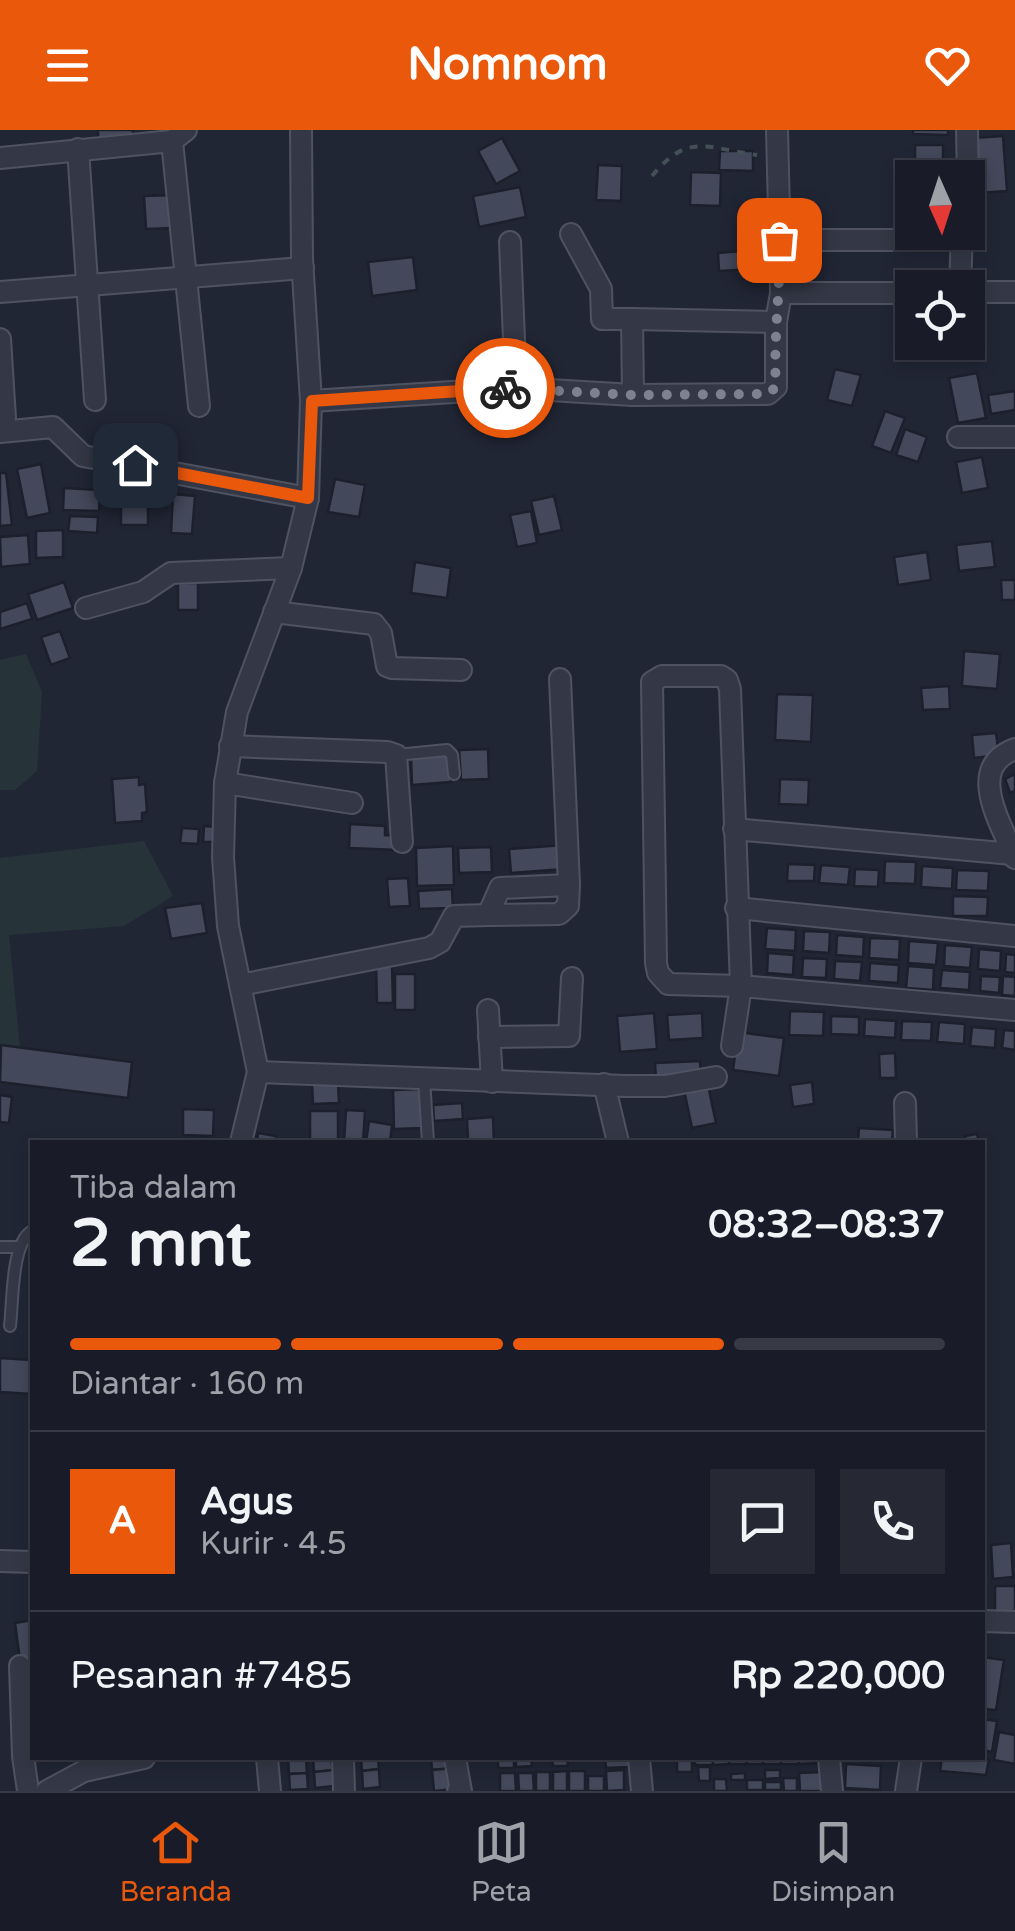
<!DOCTYPE html>
<html lang="id">
<head>
<meta charset="utf-8">
<style>
  :root { --surface:#191c28; --page:#262934; --text:#f1f3f6; --muted:#9fa1a8; --line:#373a45; --accent:#ea580c }
  body { margin:0; font-family:"Varela Round",sans-serif; background:var(--page); color:var(--text); height:100vh; display:flex; flex-direction:column; font-size:38px; white-space:nowrap }
  * { box-sizing:border-box; margin:0 }
  p { font-size:32px; color:var(--muted) }
  .icon { flex:none; width:55px; height:55px; fill:none; stroke:currentColor; stroke-width:2; stroke-linecap:round; stroke-linejoin:round }
  .map { position:relative; flex:1; overflow:hidden }
  .panel { position:absolute; left:30px; top:1010px; width:955px; height:620px; display:flex; flex-direction:column; background:var(--surface); border-radius:0px; box-shadow:0 5px 15px #0003,0 0 0 2px var(--line) }
  .panel>* { flex:none }
  .needle { width:65px; rotate:177deg }
  .buttons { position:absolute; left:895px; top:30px; display:grid; gap:20px }
  .buttons a { display:grid; place-items:center; width:90px; height:90px; border-radius:0px; background:var(--surface); box-shadow:0 5px 15px #0003,0 0 0 2px var(--line); font-size:50px }
  .pin { position:absolute; display:grid; place-items:center; width:85px; height:85px; color:#fff; margin:-42px; border-radius:20px; box-shadow:0 5px 15px #0006 }
  .courier { position:absolute; display:grid; place-items:center; width:100px; height:100px; margin:-50px; border:8px solid #ea580c; border-radius:50%; background:#fff; color:#222; box-shadow:0 2px 12px #0007 }
  .overview em { font-style:normal; font-weight:700 }
  .overview div { display:flex; flex-direction:column-reverse }
  .overview { display:flex; align-items:center; justify-content:space-between; height:170px; padding:0 40px }
  h1 { font-size:65px; font-weight:700; line-height:75px }
  .bar { display:grid; grid-template-columns:repeat(4,1fr); gap:15px 10px; align-content:center; height:120px; padding:0 40px }
  .bar i { height:12px; border-radius:8px; background:var(--line) }
  .bar .on { background:var(--accent) }
  .bar p { grid-column:span 4 }
  .line { display:flex; align-items:center; gap:25px; padding:0 40px; border-top:2px solid var(--line) }
  .line div { flex:1 }
  .round { display:grid; place-items:center; flex:none; width:105px; height:105px; border-radius:0px; background:var(--page) }
  header { display:flex; justify-content:space-between; align-items:center; height:130px; padding:0 40px; background:var(--accent); color:#fff; font-size:45px; font-weight:700 }
  .dock { display:flex; justify-content:space-around; align-items:center; height:140px; border-top:2px solid var(--line); background:var(--surface); font-size:28px; color:var(--muted) }
  .dock a { display:grid; justify-items:center; gap:5px }
  .dock .on { color:var(--accent) }
  .map>svg:first-child { display:block }
  .green { fill:#263439 }
  .building { fill:#43485a; stroke:#1c202c; stroke-width:2.5 }
  .lines { fill:none; stroke-linecap:round; stroke-linejoin:round }
  .service-casing { stroke:#4f5361; stroke-width:14 }
  .minor-casing { stroke:#4f5361; stroke-width:24 }
  .path { stroke:#435056; stroke-width:4; stroke-dasharray:8 8; stroke-linecap:butt }
  .service { stroke:#343846; stroke-width:10 }
  .minor { stroke:#343846; stroke-width:20 }
  .done { stroke:#7d8291; stroke-width:10; stroke-dasharray:0 18 }
  .route { stroke:#ea580c; stroke-width:12 }
</style>
</head>
<body>
<header><svg class="icon" aria-label="menu" viewBox="0 0 24 24"><path d="M4 6h16M4 12h16M4 18h16"/></svg>Nomnom<svg class="icon" aria-label="heart" viewBox="0 0 24 24"><path d="M12 20l-8-8c-3-5 5-10 8-4 3-6 11-1 8 4z"/></svg></header>
<div class="map">
<svg width="1015" height="1661" viewBox="0 0 1015 1661">
  <rect width="100%" height="100%" fill="#212635"/>
  <g class="green">
    <path d="M26,524L42,562L37,641L15,660H0V530Z"/>
    <path d="M144,711L173,766L124,796L9,805L21,928L0,926V728Z"/>
  </g>
  <g class="building">
    <path d="M98,0H133V13L98,14Z"/>
    <path d="M913,0H948V5L913,4Z"/>
    <path d="M1003,6L1007,61L977,63L973,8Z"/>
    <path d="M502,8L520,41L496,54L478,21Z"/>
    <rect x="915" y="15" width="28" height="33"/>
    <path d="M720,21H753V41L719,40Z"/>
    <path d="M598,35L622,36L621,71L596,70Z"/>
    <path d="M691,42L721,43L720,76L690,75Z"/>
    <path d="M520,57L526,87L479,97L473,66Z"/>
    <path d="M174,65L175,98L146,99L144,66Z"/>
    <path d="M753,120L754,139L719,141L718,123Z"/>
    <path d="M413,127L417,160L372,166L368,132Z"/>
    <path d="M835,239L861,245L852,276L827,270Z"/>
    <path d="M977,243L986,288L958,293L949,248Z"/>
    <path d="M1015,261V280L991,284L988,265Z"/>
    <path d="M885,281L905,288L891,323L872,316Z"/>
    <path d="M905,299L927,307L918,332L896,325Z"/>
    <path d="M982,327L988,358L962,363L956,332Z"/>
    <path d="M41,334L50,383L27,388L17,339Z"/>
    <path d="M0,343H6L12,395L0,396Z"/>
    <path d="M335,349L365,355L359,387L328,382Z"/>
    <rect x="121" y="352" width="27" height="43"/>
    <path d="M64,358L100,360L99,381L63,380Z"/>
    <path d="M173,364L195,366L192,404L171,403Z"/>
    <path d="M554,366L562,400L539,405L531,371Z"/>
    <path d="M531,381L537,413L517,417L510,385Z"/>
    <path d="M70,386L98,387L97,403L68,401Z"/>
    <path d="M63,400V427L36,428V401Z"/>
    <path d="M28,405L30,434L1,437L0,407Z"/>
    <path d="M992,411L995,437L959,441L956,415Z"/>
    <path d="M927,422L931,450L898,455L894,427Z"/>
    <path d="M415,432L451,438L447,468L411,463Z"/>
    <path d="M1001,450H1015V470H1002Z"/>
    <path d="M64,452L73,478L37,490L28,464Z"/>
    <rect x="178" y="453" width="20" height="27"/>
    <path d="M27,473L32,489L0,499V482Z"/>
    <path d="M60,501L70,528L51,535L41,507Z"/>
    <path d="M964,521L1000,524L997,559L962,556Z"/>
    <path d="M949,556L950,579L923,580L921,558Z"/>
    <path d="M777,564L813,565L811,612L775,610Z"/>
    <path d="M996,603L999,625L974,628L972,605Z"/>
    <path d="M488,619L489,649L461,650L459,620Z"/>
    <path d="M449,624L451,652L412,655L411,627Z"/>
    <path d="M1015,644V661L1010,663L1005,649Z"/>
    <path d="M139,647V655L145,654L147,682L142,683V691L115,693L112,649Z"/>
    <path d="M780,649L809,650L808,675L779,674Z"/>
    <path d="M350,694L385,696V705L399,706L398,720L349,718Z"/>
    <path d="M204,696L217,697L215,712H203Z"/>
    <path d="M182,698L199,699L198,714L180,713Z"/>
    <path d="M564,715L565,739L511,743L509,719Z"/>
    <path d="M453,716L454,755L417,756L416,718Z"/>
    <path d="M491,717L492,742L459,743L458,718Z"/>
    <path d="M885,731L916,732L915,754L884,753Z"/>
    <path d="M788,734L815,735L814,751H787Z"/>
    <path d="M821,735L850,737L848,755L819,753Z"/>
    <path d="M922,736L953,738L952,759L921,757Z"/>
    <path d="M855,739L879,740L878,757L854,756Z"/>
    <path d="M957,740L989,741L988,761L956,760Z"/>
    <path d="M408,748L410,776L389,777L387,749Z"/>
    <path d="M452,759L453,778L419,779L418,761Z"/>
    <path d="M953,766L988,767L987,786H953Z"/>
    <path d="M202,773L207,803L171,809L165,778Z"/>
    <path d="M767,798L796,800L795,821L765,819Z"/>
    <path d="M804,801L830,802L829,823L803,821Z"/>
    <path d="M837,805L864,807L863,827L836,825Z"/>
    <path d="M870,808L900,809L899,830L869,828Z"/>
    <path d="M909,811L938,813L936,835L908,833Z"/>
    <path d="M945,815L972,817L970,838L944,836Z"/>
    <path d="M979,819L1001,821L1000,841L978,839Z"/>
    <path d="M768,823L794,825L793,845L767,843Z"/>
    <path d="M1006,824L1015,825V843L1005,842Z"/>
    <path d="M803,828L827,829L826,848L802,847Z"/>
    <path d="M835,831L862,832L860,851L834,849Z"/>
    <path d="M870,833L899,835L898,853L869,851Z"/>
    <path d="M376,835H392L393,873H377Z"/>
    <path d="M908,836L934,838L933,860L906,858Z"/>
    <path d="M942,840L970,842L969,860L940,858Z"/>
    <rect x="395" y="844" width="20" height="36"/>
    <path d="M981,846L1000,847L999,863L980,861Z"/>
    <path d="M1003,846L1015,847V866L1002,865Z"/>
    <path d="M790,881L824,882L823,906L789,905Z"/>
    <path d="M654,883L657,919L620,922L617,886Z"/>
    <path d="M702,883L703,908L669,910L667,885Z"/>
    <path d="M831,886L859,887V905L831,904Z"/>
    <path d="M865,889L896,891L895,908L864,906Z"/>
    <path d="M902,891L932,892L931,911L901,910Z"/>
    <path d="M939,892L965,894L964,914L937,912Z"/>
    <path d="M972,897L996,899L995,918L970,916Z"/>
    <path d="M1004,900L1015,901V920L1002,918Z"/>
    <path d="M738,902L784,908L779,946L733,940Z"/>
    <path d="M1,915L132,932L128,968L0,952Z"/>
    <path d="M895,923L896,948H880L879,924Z"/>
    <path d="M700,931L701,947L656,949L655,933Z"/>
    <path d="M338,952L339,973L313,974L312,953Z"/>
    <path d="M812,952L814,974L793,977L790,955Z"/>
    <path d="M708,955L716,993L692,998L684,960Z"/>
    <path d="M424,959L425,998L394,999L393,960Z"/>
    <path d="M0,965L12,967L9,993L0,992Z"/>
    <path d="M462,973L463,989L434,991L433,975Z"/>
    <path d="M183,979L214,980L213,1006L183,1005Z"/>
    <path d="M346,980L365,981L363,1012H344Z"/>
    <rect x="310" y="981" width="28" height="31"/>
    <path d="M493,987L494,1012H468L467,989Z"/>
    <path d="M369,991L392,995L390,1012H366Z"/>
    <path d="M859,998L893,1000L892,1012H858Z"/>
    <path d="M258,1003L276,1006L275,1012H257Z"/>
    <path d="M977,1004L979,1012H966L965,1006Z"/>
    <path d="M0,1228L32,1230V1264L0,1262Z"/>
    <path d="M1011,1413L1013,1447L993,1449L991,1415Z"/>
    <rect x="995" y="1456" width="20" height="33"/>
    <path d="M32,1490V1528L20,1530L15,1493Z"/>
    <path d="M982,1527L1004,1530L996,1580L982,1579Z"/>
    <path d="M982,1589L997,1591L992,1622L982,1620Z"/>
    <path d="M999,1602L1015,1605V1634L994,1630Z"/>
    <path d="M288,1628H306L307,1643L289,1644Z"/>
    <path d="M313,1628H331L333,1640L314,1642Z"/>
    <path d="M361,1628H378L379,1639L362,1641Z"/>
    <path d="M431,1628H453L454,1638L432,1640Z"/>
    <rect x="498" y="1628" width="16" height="10"/>
    <path d="M516,1628H531L532,1636L516,1637Z"/>
    <path d="M552,1628H567L568,1636H553Z"/>
    <path d="M605,1628H630V1637L606,1638Z"/>
    <rect x="677" y="1628" width="15" height="14"/>
    <rect x="695" y="1628" width="18" height="7"/>
    <path d="M713,1628H729V1634L713,1635Z"/>
    <path d="M729,1628H746L747,1634H729Z"/>
    <path d="M746,1628H763V1634H747Z"/>
    <rect x="763" y="1628" width="18" height="6"/>
    <rect x="781" y="1628" width="18" height="6"/>
    <path d="M799,1628H819V1633L799,1634Z"/>
    <path d="M942,1628L989,1629L986,1645L940,1641Z"/>
    <path d="M846,1634L881,1636L880,1660L845,1658Z"/>
    <path d="M698,1637H710V1651H699Z"/>
    <path d="M454,1638L456,1659L434,1661L432,1640Z"/>
    <path d="M379,1639L380,1657L363,1659L362,1641Z"/>
    <path d="M333,1640L334,1656L315,1658L314,1642Z"/>
    <path d="M624,1640V1660L607,1661L606,1641Z"/>
    <path d="M765,1640H780V1648L765,1649Z"/>
    <path d="M567,1641V1661H553V1642Z"/>
    <rect x="569" y="1641" width="16" height="20"/>
    <rect x="536" y="1642" width="14" height="19"/>
    <path d="M823,1642L824,1661H800L799,1643Z"/>
    <path d="M307,1643L308,1659L290,1660L289,1644Z"/>
    <path d="M500,1643H515L516,1661H500Z"/>
    <path d="M518,1643H533L534,1661H519Z"/>
    <path d="M745,1643V1650H731V1644Z"/>
    <rect x="588" y="1646" width="16" height="15"/>
    <path d="M783,1648H797V1661H784Z"/>
    <path d="M714,1649H726L727,1661H714Z"/>
    <rect x="747" y="1650" width="16" height="10"/>
    <rect x="765" y="1652" width="16" height="8"/>
  </g>
  <g class="lines">
    <g class="service-casing">
      <g id="service">
        <path d="M396,625L447,620L452,625L454,644"/>
        <path d="M424,949L428,1012"/>
        <path d="M0,1117H18"/>
        <path d="M10,1196C13,1172 11,1113 32,1101"/>
      </g>
    </g>
    <g class="minor-casing">
      <g id="minor">
        <path d="M186,0L172,11L199,276"/>
        <path d="M777,0L781,163H912"/>
        <path d="M967,0L968,49"/>
        <path d="M78,19L95,270"/>
        <path d="M0,28L172,11"/>
        <path d="M571,104L601,159L602,189H632L633,265"/>
        <path d="M779,110H948"/>
        <path d="M510,112L516,258"/>
        <path d="M960,158L962,102"/>
        <path d="M0,162L303,138"/>
        <path d="M968,162H1015"/>
        <path d="M632,189L776,192"/>
        <path d="M0,209L5,288"/>
        <path d="M311,271L516,258L633,265L768,264L776,257V192L781,163"/>
        <path d="M0,302L53,297L83,326L308,368"/>
        <path d="M958,307H1015"/>
        <path d="M86,478L143,462L171,443L291,438"/>
        <path d="M274,482L374,494L381,503L387,536L392,538L461,540"/>
        <path d="M230,616L387,622L396,625L402,712"/>
        <path d="M1015,619C965,638 1001,693 1015,728"/>
        <path d="M225,653L352,673"/>
        <path d="M734,699L1013,724"/>
        <path d="M736,778L1015,806"/>
        <path d="M488,785L559,784L568,776L569,755L560,549"/>
        <path d="M240,855L429,818L440,812L454,786L488,785L500,758L569,755"/>
        <path d="M488,880L492,952"/>
        <path d="M489,907L569,906L572,848"/>
        <path d="M732,916L741,856L730,559L727,550L721,546H662L652,552L656,833L658,843L668,854L741,856L1015,880"/>
        <path d="M258,942L625,956H665L716,947"/>
        <path d="M604,954L618,1012"/>
        <path d="M905,973L906,1012"/>
        <path d="M241,1012L258,942L228,796L223,727L225,653L237,582L291,438L308,368L311,271L302,129L301,0"/>
        <path d="M0,1431L32,1432"/>
        <path d="M982,1491L1015,1492"/>
        <path d="M20,1536L23,1626L28,1661"/>
        <path d="M267,1628L270,1661"/>
        <path d="M343,1628L344,1661"/>
        <path d="M455,1628L461,1661H458"/>
        <path d="M639,1628L642,1661"/>
        <path d="M829,1628L832,1661"/>
        <path d="M47,1661L84,1641L144,1628"/>
        <path d="M906,1661L911,1628"/>
      </g>
    </g>
    <path class="path" d="M652,46C688,2 706,18 757,25"/>
    <use href="#service" class="service"/>
    <use href="#minor" class="minor"/>
  </g>
  <g class="lines">
    <path class="done" d="M505,258L633,265L768,264L776,257C773,208 781,160 779,110"/>
    <path class="route" d="M135,335L308,368L312,271L505,258"/>
  </g>
</svg>
<div class="buttons">
<a><svg class="needle" viewBox="-14 -14 28 28"><path d="M0-13l5 13h-10z" fill="#e53935"/><path d="M0 13l5-13h-10z" fill="#9fa1a8"/></svg></a>
<a><svg class="icon" aria-label="locate" viewBox="0 0 24 24"><circle cx="12" cy="12" r="6"/><path d="M12 2v4M12 18v4M2 12h4M18 12h4"/></svg></a>
</div>
<div class="pin" style="left:779px;top:110px;background:#ea580c"><svg class="icon" aria-label="bag" viewBox="0 0 24 24"><path d="M5 8h14l-1 12H6zM9 8a3 3 0 0 1 6 0"/></svg></div>
<div class="pin" style="left:135px;top:335px;background:#1f2937"><svg class="icon" aria-label="home" viewBox="0 0 24 24"><path d="M3 11l9-7 9 7M6 9v11h12V9"/></svg></div>
<div class="courier" style="left:505px;top:258px"><svg class="icon" aria-label="bike" viewBox="0 0 24 24"><circle cx="6" cy="16" r="4"/><circle cx="18" cy="16" r="4"/><path d="M6 16l4-8h5l3 8M10 8l3 8H6M13 5h3"/></svg></div>
<section class="panel">
<div class="overview"><div><h1>2 mnt</h1><p>Tiba dalam</p></div><em>08:32–08:37</em></div>
<div class="bar"><i class="on"></i><i class="on"></i><i class="on"></i><i></i><p>Diantar · 160 m</p></div>
<div class="line" style="height:180px"><b class="round" style="background:var(--accent);color:#fff">A</b><div><b>Agus</b><p>Kurir · 4.5</p></div><a class="round"><svg class="icon" aria-label="chat" viewBox="0 0 24 24"><path d="M4 5h16v11H9l-5 4z"/></svg></a><a class="round"><svg class="icon" aria-label="phone" viewBox="0 0 24 24"><path d="M5 4h4l2 5-3 2q2 4 5 5l2-3 5 2v4C11 20 4 13 5 4z"/></svg></a></div>
<div class="line" style="height:130px"><div>Pesanan #7485</div><b>Rp 220,000</b></div>
</section>
</div>
<nav class="dock">
<a class="on"><svg class="icon" aria-label="home" viewBox="0 0 24 24"><path d="M3 11l9-7 9 7M6 9v11h12V9"/></svg>Beranda</a>
<a><svg class="icon" aria-label="map" viewBox="0 0 24 24"><path d="M3 6l6-2 6 2 6-2v14l-6 2-6-2-6 2zM9 4v14M15 6v14"/></svg>Peta</a>
<a><svg class="icon" aria-label="saved" viewBox="0 0 24 24"><path d="M7 4h10v16l-5-4-5 4z"/></svg>Disimpan</a>
</nav>
</body>
</html>
